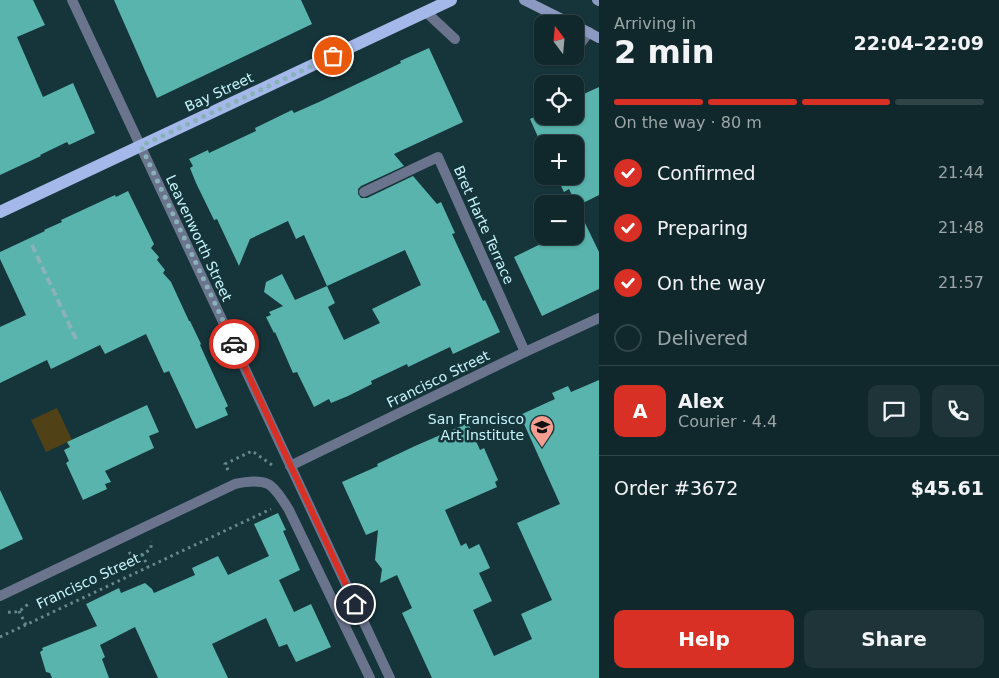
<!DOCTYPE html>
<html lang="en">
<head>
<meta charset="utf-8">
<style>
  :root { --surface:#10282c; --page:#1e3438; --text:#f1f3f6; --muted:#9ca6a9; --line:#304448; --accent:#d93025 }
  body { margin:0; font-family:"DejaVu Sans",sans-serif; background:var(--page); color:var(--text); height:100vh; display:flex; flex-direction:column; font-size:19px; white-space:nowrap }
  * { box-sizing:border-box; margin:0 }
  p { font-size:16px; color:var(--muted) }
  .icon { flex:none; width:28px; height:28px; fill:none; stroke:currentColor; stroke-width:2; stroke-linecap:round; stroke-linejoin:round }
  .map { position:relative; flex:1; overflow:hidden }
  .details { display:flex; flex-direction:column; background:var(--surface); width:400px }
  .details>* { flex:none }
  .needle { width:32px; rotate:344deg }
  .fabs { position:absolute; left:534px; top:15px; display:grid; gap:10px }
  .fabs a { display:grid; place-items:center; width:50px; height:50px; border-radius:10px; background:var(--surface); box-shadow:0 1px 4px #0004,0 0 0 1px var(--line); font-size:25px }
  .pin { position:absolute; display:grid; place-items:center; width:42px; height:42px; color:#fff; margin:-21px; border:2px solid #fff; border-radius:50%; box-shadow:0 1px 5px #0007 }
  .courier { position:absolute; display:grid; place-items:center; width:50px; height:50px; margin:-25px; border:4px solid #d93025; border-radius:50%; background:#fff; color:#222; box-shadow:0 1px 6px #0007 }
  .overview em { font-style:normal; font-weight:700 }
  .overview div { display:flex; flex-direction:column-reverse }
  .overview { display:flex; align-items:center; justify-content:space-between; height:85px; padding:0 15px }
  h1 { font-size:32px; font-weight:700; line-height:38px }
  .bar { display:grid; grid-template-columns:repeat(4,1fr); gap:8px 5px; align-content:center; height:60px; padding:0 15px }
  .bar i { height:6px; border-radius:4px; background:var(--line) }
  .bar .selected { background:var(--accent) }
  .bar p { grid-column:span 4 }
  .line { display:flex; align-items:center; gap:12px; padding:0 15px; border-top:1px solid var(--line) }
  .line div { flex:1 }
  .round { display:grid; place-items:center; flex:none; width:52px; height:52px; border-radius:10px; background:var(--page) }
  ol { padding:0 15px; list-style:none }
  li { display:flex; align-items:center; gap:15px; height:55px }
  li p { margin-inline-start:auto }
  li .icon { padding:5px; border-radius:50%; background:var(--accent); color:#fff; stroke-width:4 }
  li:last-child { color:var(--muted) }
  li i { width:28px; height:28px; border:2px solid var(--line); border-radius:50% }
  .button { display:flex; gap:10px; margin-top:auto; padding:10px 15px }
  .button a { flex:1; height:58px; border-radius:10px; background:var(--accent); color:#fff; font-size:20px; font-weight:700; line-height:58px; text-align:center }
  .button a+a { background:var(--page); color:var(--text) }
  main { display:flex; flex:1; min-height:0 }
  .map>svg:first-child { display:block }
  .green { fill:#504117 }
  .building { fill:#58b4ad; fill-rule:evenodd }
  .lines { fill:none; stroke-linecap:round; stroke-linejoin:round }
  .path { stroke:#648990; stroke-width:3; stroke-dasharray:2.5 4; stroke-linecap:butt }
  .lane { stroke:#6b748d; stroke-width:10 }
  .street { stroke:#6b748d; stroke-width:10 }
  .secondary { stroke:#8c9ac1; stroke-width:10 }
  .primary { stroke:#a5b8ea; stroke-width:12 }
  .rail { stroke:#8ab2b9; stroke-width:4; stroke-dasharray:8 4; stroke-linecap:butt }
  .done { stroke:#89b1b8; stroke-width:5; stroke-dasharray:0 9 }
  .route { stroke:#d93025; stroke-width:6 }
  .labels { text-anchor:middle; stroke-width:5; stroke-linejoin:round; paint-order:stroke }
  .street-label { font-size:14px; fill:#c7f4fc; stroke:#16353a }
  .poi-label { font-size:14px; fill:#c7f4fc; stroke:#16353a; text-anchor:end }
</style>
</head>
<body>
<main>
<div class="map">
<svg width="599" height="678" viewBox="0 0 599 678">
  <rect width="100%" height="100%" fill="#16353a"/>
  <path class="green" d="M57,408L72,440L46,452L31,420Z"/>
  <g class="building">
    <path d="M0,0H33L45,25L17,37L43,97L73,83L95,133L69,145L67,142L40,155L41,156L0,175Z"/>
    <path d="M114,0H301L312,24L157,98Z"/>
    <path d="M429,48L463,122L394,154L404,166L361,186L358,189V194L361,198H367L413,176L437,204L441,202L455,233L452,234L483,301L485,300L500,332L453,354L450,347L408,367L407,364L371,381L372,384L348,396L331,403L329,399L314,407L297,372L293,373L275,332L274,333L266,317L271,315L269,312L283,306L264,292L266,282L282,274L295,300L327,286L304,235L296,239L288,221L250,239L239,266L217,219L214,220L196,183L190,168L193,166L189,159L208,150L209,153L256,131L255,128L292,110L294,113L319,102L401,63L400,61ZM405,250L421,285L372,309L380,323L344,340L328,307L335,303L327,286Z"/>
    <path d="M599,87V195L577,206L569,189L564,192L556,176H575V144H542V146L530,119L542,113V116H575V98Z"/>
    <path d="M128,191L154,244L151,248L159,257L157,260L165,270L163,273L171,282L189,321H190L201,344L200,345L210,367L228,406L225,408L228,415L196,429L169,371L164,373L146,334L105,354L100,345L51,369L47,360L0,383V327L26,315L0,259V252L45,231L44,230L62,222L61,220L115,195L116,197Z"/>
    <path d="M585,223L599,252V289L542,316L514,257L557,236H575V228Z"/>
    <path d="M599,380V678H432L402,613L412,608L397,575L380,583L382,569L375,560L378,530L366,535L342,482L378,466L377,464L415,446L468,423L480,450L484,448L498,480L495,482L497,487L445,510L461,546L466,543L469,549L479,544L490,568L479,573L492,601L473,610L494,656L532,639L521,614L552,600L517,523L560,504L520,415L555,399L552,393L568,386L571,392Z"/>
    <path d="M147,405L159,432L149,436L154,448L105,471L111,482L105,484L107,489L83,500L66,463L69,461L64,450L70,447L67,442Z"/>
    <path d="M0,490L23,539L0,550Z"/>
    <path d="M278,513L286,530L283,531L300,570L279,580L294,612L311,604L331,647L296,662L287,644L279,647L266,618L212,644L228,678H158L135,627L100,645L105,657L102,659L109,678H52L50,673L46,672L40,652L43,650L42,648L97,626L86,604L119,588L121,593L145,583L152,589L154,593L195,575L192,568L218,556L228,575L269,556L254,524Z"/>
  </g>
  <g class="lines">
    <g class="path">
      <path d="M228,470L225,464L252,451L272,465"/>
      <path d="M129,552C134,560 146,554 151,548V541"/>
      <path d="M142,554L148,567"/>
      <path d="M19,611L26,625"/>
      <path d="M8,612C17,613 21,611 28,604L27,601"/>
      <path d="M0,637L271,509"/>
    </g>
    <g class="lane">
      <path d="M426,12L455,39"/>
      <path d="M575,51L589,32"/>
      <path d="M563,59L567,56"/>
      <path d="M364,192L438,157L525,352"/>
    </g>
    <g class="street">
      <path d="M72,0L390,678"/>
      <path d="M290,466L525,352L599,318"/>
      <path d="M0,596L235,484C244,482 259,480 268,484C276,488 284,502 289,510L370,678"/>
    </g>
    <g class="secondary">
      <path d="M524,0L572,24"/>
      <path d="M597,0L599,1"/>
      <path d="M575,25L599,38"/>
    </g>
    <path class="primary" d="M0,212L451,0"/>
    <path class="rail" d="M32,245L76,339"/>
  </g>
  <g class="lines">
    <path class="done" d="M234,344L141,146L333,56"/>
    <path class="route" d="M234,344L355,604"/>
  </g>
  <defs>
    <g id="university-pin" transform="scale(1.25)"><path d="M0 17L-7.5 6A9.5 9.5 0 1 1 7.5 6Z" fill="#f59d90" stroke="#16353a"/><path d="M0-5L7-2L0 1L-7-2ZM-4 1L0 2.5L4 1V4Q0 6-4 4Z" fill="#111"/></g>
  </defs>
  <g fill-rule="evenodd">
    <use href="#university-pin" x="542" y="427"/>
  </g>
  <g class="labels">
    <g class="street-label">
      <text transform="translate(219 92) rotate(-25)" y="5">Bay Street</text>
      <text transform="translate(484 225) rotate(66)" y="5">Bret Harte Terrace</text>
      <text transform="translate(199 238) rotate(65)" y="5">Leavenworth Street</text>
      <text transform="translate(438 379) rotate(-26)" y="5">Francisco Street</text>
      <text transform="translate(88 581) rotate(-25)" y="5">Francisco Street</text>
    </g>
    <g class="poi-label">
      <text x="524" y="424">San Francisco<tspan x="524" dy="16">Art Institute</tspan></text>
    </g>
  </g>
</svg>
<div class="fabs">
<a><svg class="needle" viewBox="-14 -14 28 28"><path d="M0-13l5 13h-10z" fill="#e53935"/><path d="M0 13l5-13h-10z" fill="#9ca6a9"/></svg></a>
<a><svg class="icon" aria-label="locate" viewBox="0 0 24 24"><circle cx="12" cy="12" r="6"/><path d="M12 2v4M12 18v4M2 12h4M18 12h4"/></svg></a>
<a>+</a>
<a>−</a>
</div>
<div class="pin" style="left:333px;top:56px;background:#ea580c"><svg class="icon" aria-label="bag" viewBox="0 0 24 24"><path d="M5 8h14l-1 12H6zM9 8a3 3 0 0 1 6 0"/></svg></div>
<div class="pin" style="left:355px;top:604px;background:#1f2937"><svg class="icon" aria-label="home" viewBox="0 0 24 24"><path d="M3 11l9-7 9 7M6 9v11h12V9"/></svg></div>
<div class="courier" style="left:234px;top:344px"><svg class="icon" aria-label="car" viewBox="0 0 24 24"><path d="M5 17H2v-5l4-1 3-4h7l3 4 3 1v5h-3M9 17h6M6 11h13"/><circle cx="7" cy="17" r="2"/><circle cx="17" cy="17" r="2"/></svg></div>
</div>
<section class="details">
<div class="overview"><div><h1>2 min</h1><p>Arriving in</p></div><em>22:04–22:09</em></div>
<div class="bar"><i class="selected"></i><i class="selected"></i><i class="selected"></i><i></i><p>On the way · 80 m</p></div>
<ol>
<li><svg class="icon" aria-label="check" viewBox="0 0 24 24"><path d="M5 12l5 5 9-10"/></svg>Confirmed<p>21:44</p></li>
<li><svg class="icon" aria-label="check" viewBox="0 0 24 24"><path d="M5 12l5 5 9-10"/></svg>Preparing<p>21:48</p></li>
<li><svg class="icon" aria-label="check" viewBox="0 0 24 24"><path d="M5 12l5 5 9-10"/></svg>On the way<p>21:57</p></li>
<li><i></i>Delivered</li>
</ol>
<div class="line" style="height:90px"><b class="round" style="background:var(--accent);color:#fff">A</b><div><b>Alex</b><p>Courier · 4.4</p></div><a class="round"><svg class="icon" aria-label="chat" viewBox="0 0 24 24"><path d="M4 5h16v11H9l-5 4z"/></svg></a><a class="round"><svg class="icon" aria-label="phone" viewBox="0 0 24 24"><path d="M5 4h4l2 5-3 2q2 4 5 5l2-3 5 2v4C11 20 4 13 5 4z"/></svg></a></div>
<div class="line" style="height:65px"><div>Order #3672</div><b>$45.61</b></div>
<div class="button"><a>Help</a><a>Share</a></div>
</section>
</main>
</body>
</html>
